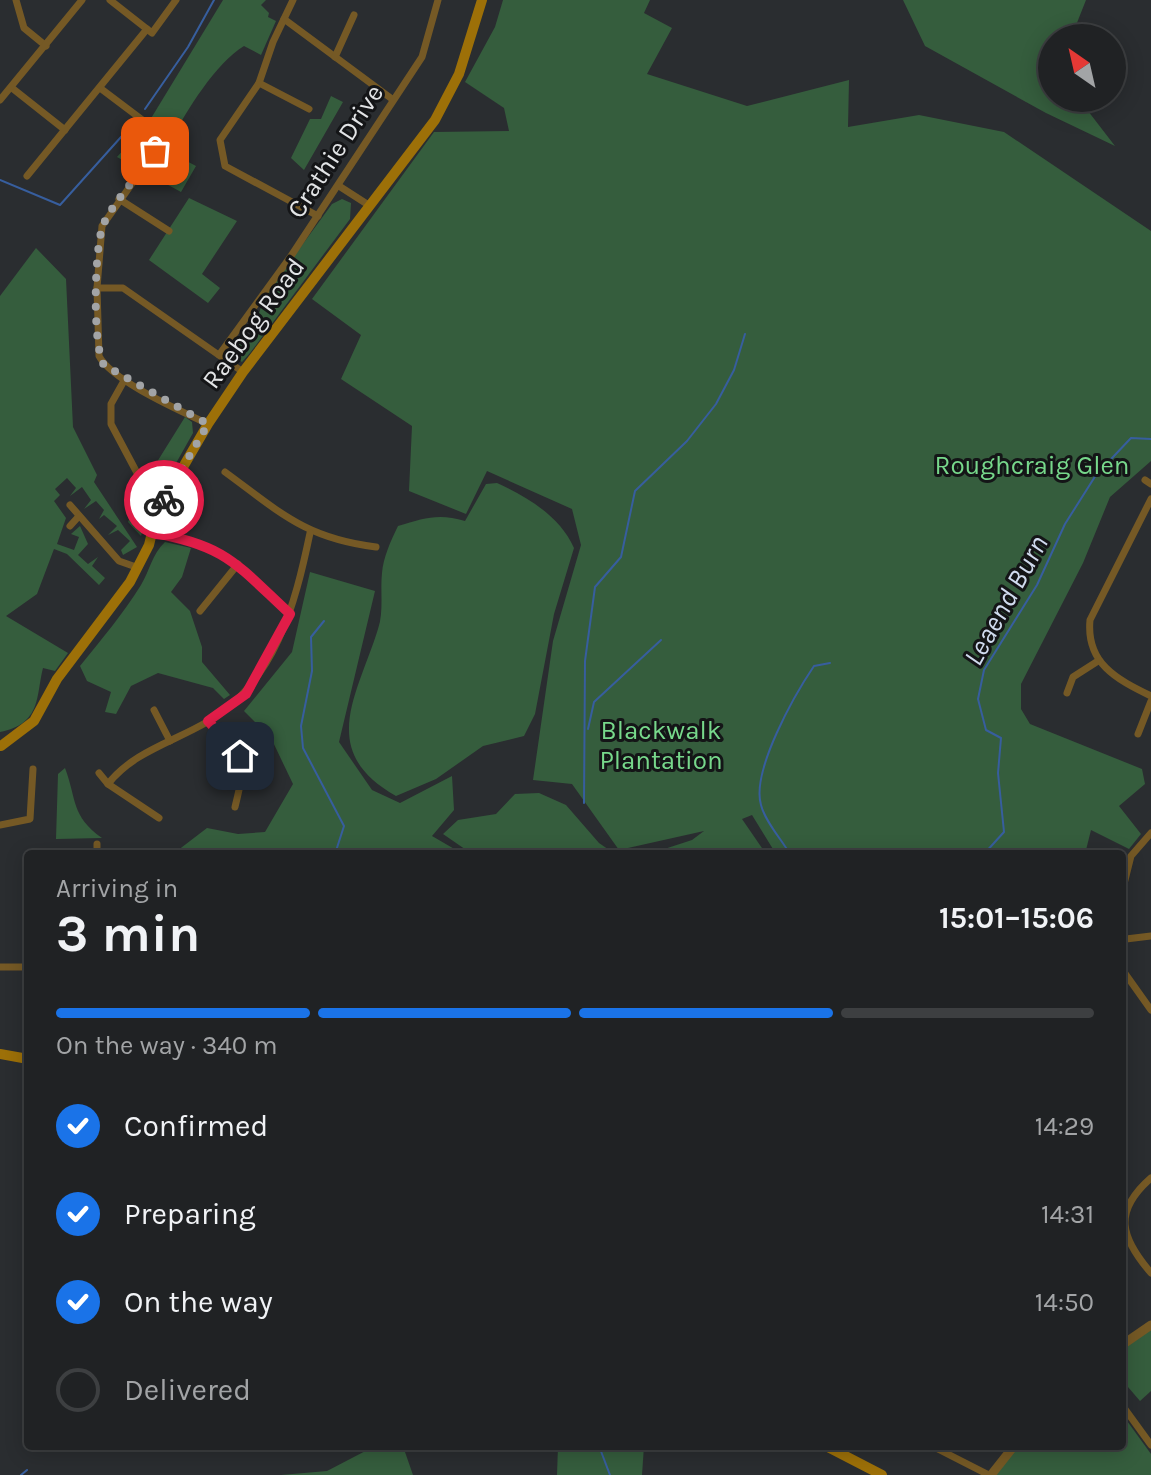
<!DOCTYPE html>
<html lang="en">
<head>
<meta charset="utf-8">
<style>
  :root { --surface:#202224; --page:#282a2c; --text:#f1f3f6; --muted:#a2a4a6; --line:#3d3f41; --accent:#1a73e8 }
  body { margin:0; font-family:Karla,sans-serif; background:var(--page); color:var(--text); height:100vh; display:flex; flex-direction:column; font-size:30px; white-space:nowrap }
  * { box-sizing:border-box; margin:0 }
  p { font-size:26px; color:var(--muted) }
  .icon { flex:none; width:44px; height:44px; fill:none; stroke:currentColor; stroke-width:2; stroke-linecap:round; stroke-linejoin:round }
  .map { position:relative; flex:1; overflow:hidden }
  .side { position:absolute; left:24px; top:850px; width:1102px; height:600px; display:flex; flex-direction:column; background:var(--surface); border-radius:8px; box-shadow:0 4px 20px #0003,0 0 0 2px var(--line) }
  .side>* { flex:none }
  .needle { width:52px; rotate:326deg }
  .buttons { position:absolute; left:1038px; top:24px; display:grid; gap:16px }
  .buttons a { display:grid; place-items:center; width:88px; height:88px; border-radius:50%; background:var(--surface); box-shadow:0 4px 20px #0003,0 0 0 2px var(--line); font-size:40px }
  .pin { position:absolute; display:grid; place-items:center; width:68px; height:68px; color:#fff; margin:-34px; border-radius:16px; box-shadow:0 4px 12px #0006 }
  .courier { position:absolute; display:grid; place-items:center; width:80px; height:80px; margin:-40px; border:6px solid #e11d48; border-radius:50%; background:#fff; color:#222; box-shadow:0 2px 10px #0007 }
  .headline em { font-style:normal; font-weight:700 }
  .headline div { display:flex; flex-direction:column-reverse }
  .headline { display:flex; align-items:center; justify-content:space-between; height:136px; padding:0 32px }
  h1 { font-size:52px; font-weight:700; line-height:60px }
  .bar { display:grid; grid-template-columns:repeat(4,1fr); gap:12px 8px; align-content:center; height:96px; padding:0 32px }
  .bar i { height:10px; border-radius:6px; background:var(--line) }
  .bar .selected { background:var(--accent) }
  .bar p { grid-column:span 4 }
  ol { padding:0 32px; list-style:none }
  li { display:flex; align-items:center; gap:24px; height:88px }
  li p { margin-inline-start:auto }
  li .icon { padding:8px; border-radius:50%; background:var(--accent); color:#fff; stroke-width:4 }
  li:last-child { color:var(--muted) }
  li i { width:44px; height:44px; border:4px solid var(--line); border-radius:50% }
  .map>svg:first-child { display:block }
  .green { fill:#355d3d }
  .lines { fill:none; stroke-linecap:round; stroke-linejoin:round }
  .stream { stroke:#375e9e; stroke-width:2 }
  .minor { stroke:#755925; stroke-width:7 }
  .tertiary { stroke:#755925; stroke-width:9 }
  .secondary { stroke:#9d7008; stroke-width:10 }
  .done { stroke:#a2a4a6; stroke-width:8; stroke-dasharray:0 14.4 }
  .route { stroke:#e11d48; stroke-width:10 }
  .labels { text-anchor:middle; stroke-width:6; stroke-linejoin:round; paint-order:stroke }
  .street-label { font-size:26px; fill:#e2e4e6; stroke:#141517 }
  .park-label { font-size:26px; fill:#77d88b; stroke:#141517 }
  .water-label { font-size:28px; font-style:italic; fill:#d0dbee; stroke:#141517 }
</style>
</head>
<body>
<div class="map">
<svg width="1151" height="1475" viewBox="0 0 1151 1475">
  <rect width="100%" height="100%" fill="#2a2d30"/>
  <g class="green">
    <path d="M223,0H266L261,5L269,13L268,17L276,21L261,55L244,46C216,63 186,111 172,139L184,147L179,157L196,166L181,192L117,157L150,120Z"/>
    <path d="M503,0H650L644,13L672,28L647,74L747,106L849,80L848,127L919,115L1004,132L1151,231V461L1110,497L1083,563L1021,684V709L1030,724L1142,769L1145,784L1119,806L1141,834L1129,849L1091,830L1085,854H776L752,815L742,819L766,854H649L692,840L704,831L619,850L572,784L533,780L553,641L581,545L572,509L487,471L466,514L409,491L412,426L341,379L361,335L312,299L434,132L509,131L504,108L465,82L495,27Z"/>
    <path d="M903,0H1086L1071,38H1052V98H1078L1115,146L1046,113L925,46Z"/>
    <path d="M331,96L343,102L304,170L291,158L310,119H321Z"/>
    <path d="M189,198L237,221L202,274L220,288L208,303L149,260Z"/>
    <path d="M342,199L351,203L350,219L250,353L242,362L230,353L231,345L240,340L248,343L265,321L259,313L265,296L332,204Z"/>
    <path d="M36,248L66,279L73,427L97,475L94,482L137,547L123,555L121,550L130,541L118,530L108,535L117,526L104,515L99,519L104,510L96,501L84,509L91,500L82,487L70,496L76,488L67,478L55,489L60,495L54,501L66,518L57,544L74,550L79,537L71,534L80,526L88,544L78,555L88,564L98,557L92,566L105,578L99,585L67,554L54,549L37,594L6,616L68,653L55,671L43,668C36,695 42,724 0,732V296Z"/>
    <path d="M185,417L192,422L193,433L148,513L141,536L128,522L140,494L150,485L147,478Z"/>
    <path d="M497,483C527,497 560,516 574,548L554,614L535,714L524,736L483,746L436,779L396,796C316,751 358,694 378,629C384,611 380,591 382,573C383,558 391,540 398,526C424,518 439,513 465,521L486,484Z"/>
    <path d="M165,542L191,548L182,577L171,592L190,611L202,647V662L230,695L224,699L213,688L158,673L131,686L116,714L105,712L111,692L87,681L80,666C101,640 123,614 141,585C150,570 152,554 165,542Z"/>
    <path d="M310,572L375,591L339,742L372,790L400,803L452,776L454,810L432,836L463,854H173L207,828L238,834L265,832L293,784L271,738L244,711L292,652Z"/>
    <path d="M65,768C77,800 71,816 102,838L56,839L58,774Z"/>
    <path d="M539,793L566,805L599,843L615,854H472L443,834L458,820L496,814L515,794Z"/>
    <path d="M1151,1325V1391L1140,1401L1122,1380V1347Z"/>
    <path d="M1122,1414L1151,1454V1475H992L1014,1446H1122Z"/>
    <path d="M375,1446L405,1452L413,1475H281L327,1471Z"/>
    <path d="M558,1446H644L642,1475H557Z"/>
  </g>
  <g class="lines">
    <g class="stream">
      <path d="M145,109L188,47L214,0"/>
      <path d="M0,180L60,205L130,127"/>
      <path d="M324,621L311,637L312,671L301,726L303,748L344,826L335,854"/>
      <path d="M588,729L594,702L661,640"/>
      <path d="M584,803L585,661L595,587L621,557L635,491L687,441L716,404L734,370L745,334"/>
      <path d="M790,854C781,839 765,821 761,805C751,771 795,694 814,666L830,663"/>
      <path d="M984,854L1004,832L998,773L1001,738L986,730L978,699L984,670L1037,585L1065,524L1096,475L1131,438L1151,439"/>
      <path d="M599,1446L610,1475"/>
      <path d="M21,1475L27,1470"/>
    </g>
    <g class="minor">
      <path d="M16,0L24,28L46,46"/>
      <path d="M110,0L152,33L176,0"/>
      <path d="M293,0L273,42L259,83L220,140L225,166L318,216"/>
      <path d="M284,19L392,99"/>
      <path d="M335,57L354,15"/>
      <path d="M259,83L309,109"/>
      <path d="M12,88L65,130"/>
      <path d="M100,88L165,137L102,226L97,288L99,356C112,381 181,411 208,424"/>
      <path d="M0,100L82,0"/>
      <path d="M27,176L147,29"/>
      <path d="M339,186L367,204"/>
      <path d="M119,199L169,231"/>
      <path d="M97,288H123L243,372"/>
      <path d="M219,355L291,256L422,57L438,0"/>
      <path d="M125,379L111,404V424L144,486"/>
      <path d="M225,472C281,513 305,538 376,547"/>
      <path d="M1145,480L1151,484"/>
      <path d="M1151,499L1090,620C1086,663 1116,679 1151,696"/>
      <path d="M70,505L119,561L136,567"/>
      <path d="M70,526L79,516"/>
      <path d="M150,532C227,546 235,563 290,614"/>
      <path d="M200,611L238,564"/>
      <path d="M1067,693L1073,677L1098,661"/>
      <path d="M154,710L170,741"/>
      <path d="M208,721C244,758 248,755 235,807"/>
      <path d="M1138,734L1151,701"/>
      <path d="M99,773L108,784"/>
      <path d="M159,818L108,784C133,752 173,742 207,722C275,683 295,605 310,533"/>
      <path d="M0,825L30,819L33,769"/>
      <path d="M97,844V854"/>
      <path d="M1122,892L1131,856L1151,833"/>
      <path d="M1122,893L1124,972L1151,1010"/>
      <path d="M1126,939L1151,936"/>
      <path d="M0,967H28"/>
      <path d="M1151,1178C1112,1212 1121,1238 1151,1273"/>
      <path d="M1122,1405L1151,1445"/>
      <path d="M932,1446L989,1475"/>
    </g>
    <g class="tertiary">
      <path d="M1122,1345L1151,1325"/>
      <path d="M991,1475L1014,1446"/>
    </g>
    <g class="secondary">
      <path d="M1,746L34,721L57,679L130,582L149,545L157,512L208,424L243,372L435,120L459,74L482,0"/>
      <path d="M0,1054L28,1059"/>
      <path d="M826,1446L882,1475"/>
    </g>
  </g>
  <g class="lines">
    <path class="done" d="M155,151C139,176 117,197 104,223C94,243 92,347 104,365L208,424L164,500"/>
    <path class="route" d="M164,500L150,532C227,546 235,563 290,614L246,694L208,721L240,756"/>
  </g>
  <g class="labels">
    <g class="street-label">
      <text transform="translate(335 151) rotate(-57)" y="9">Crathie Drive</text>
      <text transform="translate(253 323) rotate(-54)" y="9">Raebog Road</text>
    </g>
    <g class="park-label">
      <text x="1032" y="474">Roughcraig Glen</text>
      <text x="661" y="739">Blackwalk<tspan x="661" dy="30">Plantation</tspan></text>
    </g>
    <g class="water-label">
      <text transform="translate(1005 600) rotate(-61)" y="10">Leaend Burn</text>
    </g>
  </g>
</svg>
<div class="buttons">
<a><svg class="needle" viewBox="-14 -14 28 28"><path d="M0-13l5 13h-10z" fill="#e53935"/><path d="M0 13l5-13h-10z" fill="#a2a4a6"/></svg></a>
</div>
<div class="pin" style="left:155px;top:151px;background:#ea580c"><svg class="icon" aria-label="bag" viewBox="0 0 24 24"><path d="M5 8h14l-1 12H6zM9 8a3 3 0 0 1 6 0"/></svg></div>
<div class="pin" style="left:240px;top:756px;background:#1f2937"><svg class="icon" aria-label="home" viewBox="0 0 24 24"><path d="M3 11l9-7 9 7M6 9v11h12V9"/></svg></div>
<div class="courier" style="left:164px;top:500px"><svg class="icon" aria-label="bike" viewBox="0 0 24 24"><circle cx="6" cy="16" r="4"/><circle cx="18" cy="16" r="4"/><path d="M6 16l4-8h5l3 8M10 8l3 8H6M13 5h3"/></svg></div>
<section class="side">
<div class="headline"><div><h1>3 min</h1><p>Arriving in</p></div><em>15:01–15:06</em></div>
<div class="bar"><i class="selected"></i><i class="selected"></i><i class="selected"></i><i></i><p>On the way · 340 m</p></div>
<ol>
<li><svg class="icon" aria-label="check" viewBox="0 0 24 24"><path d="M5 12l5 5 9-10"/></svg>Confirmed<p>14:29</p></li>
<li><svg class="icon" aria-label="check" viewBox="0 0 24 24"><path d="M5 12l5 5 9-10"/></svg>Preparing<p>14:31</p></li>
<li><svg class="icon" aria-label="check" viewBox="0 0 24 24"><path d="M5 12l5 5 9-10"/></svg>On the way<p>14:50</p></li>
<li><i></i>Delivered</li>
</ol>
</section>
</div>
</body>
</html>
